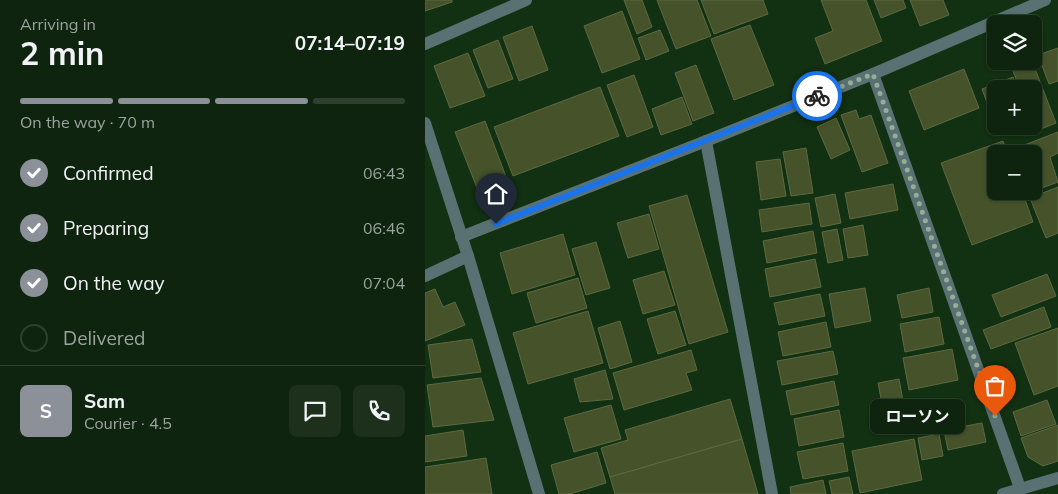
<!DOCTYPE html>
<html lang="en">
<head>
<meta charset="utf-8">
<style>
  :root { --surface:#0e240e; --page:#1c301c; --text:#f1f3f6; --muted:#9ba49e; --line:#2e412e; --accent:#8c9099 }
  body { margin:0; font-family:Mulish,"Noto Sans JP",sans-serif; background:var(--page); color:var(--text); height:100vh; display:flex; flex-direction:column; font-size:19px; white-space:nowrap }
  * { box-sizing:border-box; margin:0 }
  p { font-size:16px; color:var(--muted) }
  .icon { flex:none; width:28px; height:28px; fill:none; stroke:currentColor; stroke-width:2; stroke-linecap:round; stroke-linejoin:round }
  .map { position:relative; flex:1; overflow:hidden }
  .drawer { display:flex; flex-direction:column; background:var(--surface); width:425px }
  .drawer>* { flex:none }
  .tools { position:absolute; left:562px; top:15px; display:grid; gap:10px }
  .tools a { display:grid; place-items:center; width:55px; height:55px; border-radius:8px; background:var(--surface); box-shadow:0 1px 4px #0004,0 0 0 1px var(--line); font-size:25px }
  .pin { position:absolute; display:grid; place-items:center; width:42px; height:42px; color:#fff; margin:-51px -21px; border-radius:50% 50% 50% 0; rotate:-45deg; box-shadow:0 0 5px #0007 }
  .pin .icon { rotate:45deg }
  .courier { position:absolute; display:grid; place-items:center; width:50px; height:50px; margin:-25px; border:4px solid #1a73e8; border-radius:50%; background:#fff; color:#222; box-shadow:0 1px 6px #0007 }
  .bubble { position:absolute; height:35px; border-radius:8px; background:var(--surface); box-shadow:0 1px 4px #0004,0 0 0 1px var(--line); font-size:16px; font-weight:700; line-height:35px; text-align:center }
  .summary em { font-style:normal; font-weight:700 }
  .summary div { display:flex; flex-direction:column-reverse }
  .summary { display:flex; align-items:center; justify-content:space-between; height:85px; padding:0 20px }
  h1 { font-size:32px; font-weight:700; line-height:38px }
  .bar { display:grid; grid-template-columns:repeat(4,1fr); gap:8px 5px; align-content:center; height:60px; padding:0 20px }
  .bar i { height:6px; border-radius:4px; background:var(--line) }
  .bar .on { background:var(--accent) }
  .bar p { grid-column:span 4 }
  .line { display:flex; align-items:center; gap:12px; padding:0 20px; border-top:1px solid var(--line) }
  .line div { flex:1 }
  .round { display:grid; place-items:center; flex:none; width:52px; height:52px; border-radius:8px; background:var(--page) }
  ol { padding:0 20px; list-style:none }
  li { display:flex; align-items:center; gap:15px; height:55px }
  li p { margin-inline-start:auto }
  li .icon { padding:5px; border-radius:50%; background:var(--accent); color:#fff; stroke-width:4 }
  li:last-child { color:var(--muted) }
  li i { width:28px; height:28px; border:2px solid var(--line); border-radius:50% }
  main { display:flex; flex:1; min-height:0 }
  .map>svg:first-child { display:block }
  .building { fill:#45522a; stroke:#5d6a41 }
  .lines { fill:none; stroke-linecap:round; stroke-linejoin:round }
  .minor { stroke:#597173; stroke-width:12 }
  .tertiary { stroke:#597173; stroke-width:12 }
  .done { stroke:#97ad96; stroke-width:5; stroke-dasharray:0 9 }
  .route { stroke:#1a73e8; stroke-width:6 }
</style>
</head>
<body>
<main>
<section class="drawer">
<div class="summary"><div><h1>2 min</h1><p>Arriving in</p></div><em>07:14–07:19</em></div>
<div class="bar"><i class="on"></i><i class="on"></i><i class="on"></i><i></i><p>On the way · 70 m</p></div>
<ol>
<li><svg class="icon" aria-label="check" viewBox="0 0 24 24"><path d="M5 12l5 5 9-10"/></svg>Confirmed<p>06:43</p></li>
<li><svg class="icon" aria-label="check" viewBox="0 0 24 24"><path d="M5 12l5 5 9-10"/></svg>Preparing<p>06:46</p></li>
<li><svg class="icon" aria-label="check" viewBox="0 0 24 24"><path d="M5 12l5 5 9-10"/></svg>On the way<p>07:04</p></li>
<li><i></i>Delivered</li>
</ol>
<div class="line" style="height:90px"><b class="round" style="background:var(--accent);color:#fff">S</b><div><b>Sam</b><p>Courier · 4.5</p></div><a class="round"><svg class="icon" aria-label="chat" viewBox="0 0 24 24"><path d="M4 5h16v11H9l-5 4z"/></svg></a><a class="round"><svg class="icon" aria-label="phone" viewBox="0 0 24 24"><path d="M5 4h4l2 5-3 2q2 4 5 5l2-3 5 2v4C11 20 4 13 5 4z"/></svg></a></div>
</section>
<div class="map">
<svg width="633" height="494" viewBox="0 0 633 494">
  <rect width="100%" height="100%" fill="#123012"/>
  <g class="building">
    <path d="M0,0H27V2L0,11Z"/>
    <path d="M199,0H217L227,27L212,34Z"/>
    <path d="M232,0H272L286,36L251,49Z"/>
    <path d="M276,0H338L343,14L289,34Z"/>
    <path d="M396,0H441L457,41L400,64L390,38L408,31Z"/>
    <path d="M449,0H478L481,8L456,18Z"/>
    <path d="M485,0H518L524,15L495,26Z"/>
    <path d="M197,11L215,59L177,73L159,26Z"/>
    <path d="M325,25L349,85L309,100L286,39Z"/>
    <path d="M107,26L123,70L94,81L78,37Z"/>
    <path d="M235,30L244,51L221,60L213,38Z"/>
    <path d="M73,40L88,79L63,88L48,50Z"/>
    <path d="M633,48V81L624,84L613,55Z"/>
    <path d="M43,53L60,96L25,108L9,66Z"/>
    <path d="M584,61H607L631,123L611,131L609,125V89H595Z"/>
    <path d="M271,65L289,113L268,121L250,73Z"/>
    <path d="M539,69L554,108L499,130L484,91Z"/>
    <path d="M209,75L228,127L202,137L182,85Z"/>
    <path d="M588,77L592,89H571L570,124L557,89Z"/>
    <path d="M175,87L194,136L88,176L69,127Z"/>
    <path d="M257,97L267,124L236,135L227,109Z"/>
    <path d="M431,110L434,119L446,115L463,163L437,172L416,115Z"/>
    <path d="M411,118L425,150L406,159L392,127Z"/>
    <path d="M60,121L83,182L54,193L30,132Z"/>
    <path d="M577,126H602L580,135Z"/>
    <path d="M633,132V153L625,157L633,182L609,191V154H585L584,151Z"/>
    <path d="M578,141L583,154H571V191H586L588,198L598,194L608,222L547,245L516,163Z"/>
    <path d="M381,148L388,193L366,196L358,152Z"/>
    <path d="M355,159L361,196L336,200L331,162Z"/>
    <path d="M468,184L473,210L425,219L420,193Z"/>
    <path d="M633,187V233L621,238L605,198Z"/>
    <path d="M410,194L416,223L396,227L390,198Z"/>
    <path d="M262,195L303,332L264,344L224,206Z"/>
    <path d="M384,203L387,224L337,232L334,210Z"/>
    <path d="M224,214L234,249L203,258L192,223Z"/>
    <path d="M438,225L443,255L423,258L418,229Z"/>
    <path d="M412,229L418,260L403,263L397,232Z"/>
    <path d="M388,231L392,253L342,263L338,241Z"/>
    <path d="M138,234L150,275L87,294L75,253Z"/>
    <path d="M171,242L185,288L161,295L147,249Z"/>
    <path d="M390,259L396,287L345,297L340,269Z"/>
    <path d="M239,271L250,305L218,314L208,280Z"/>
    <path d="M622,274L631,296L576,317L567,295Z"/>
    <path d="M153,278L162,308L111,323L102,293Z"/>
    <path d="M440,288L446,321L410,328L404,294Z"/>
    <path d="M504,288L508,312L477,318L472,295Z"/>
    <path d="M10,289L18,307L30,302L40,325L0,341V293Z"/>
    <path d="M395,294L400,316L354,325L349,303Z"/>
    <path d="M619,307L626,327L566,349L558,330Z"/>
    <path d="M163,311L178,363L103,384L88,333Z"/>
    <path d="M250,311L261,345L233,354L222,319Z"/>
    <path d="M514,317L519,344L480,352L475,324Z"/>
    <path d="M195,321L207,362L185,369L173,328Z"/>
    <path d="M401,322L406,347L358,356L353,332Z"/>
    <path d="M633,328V386L609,395L590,343Z"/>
    <path d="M47,339L56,372L8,378L3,345Z"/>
    <path d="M527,349L533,380L484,390L478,358Z"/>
    <path d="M266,350L272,370L261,373L267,390L199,410L188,373Z"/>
    <path d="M408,351L413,374L357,385L352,361Z"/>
    <path d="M180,370L188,399L155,402L149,379Z"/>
    <path d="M56,378L69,420L8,427L2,385Z"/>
    <path d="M474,379L478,401L457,404L453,383Z"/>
    <path d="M409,381L414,405L366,415L361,391Z"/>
    <path d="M305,399L317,439L185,477L176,448L203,440L200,430Z"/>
    <path d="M622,400L631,424L596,436L588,412Z"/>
    <path d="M186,405L196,439L149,452L139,418Z"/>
    <path d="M414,410L419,437L374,446L369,419Z"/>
    <path d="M557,423L561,442L523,450L519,430Z"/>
    <path d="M633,425V461L618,466L603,457L596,438Z"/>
    <path d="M38,430L42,456L0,462V436Z"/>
    <path d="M514,434L518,456L497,460L493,438Z"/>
    <path d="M317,439L333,494H190L185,477Z"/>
    <path d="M489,439L497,480L435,493L427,451Z"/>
    <path d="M418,443L423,471L378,479L372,452Z"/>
    <path d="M172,452L181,483L145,494H134L126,465Z"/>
    <path d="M61,458L67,494H0V467Z"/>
    <path d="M424,477L428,494H407L404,481Z"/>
    <path d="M398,480L401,494H366L365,487Z"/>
  </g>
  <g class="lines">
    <g class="minor">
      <path d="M0,44L101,0"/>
      <path d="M448,74L595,488"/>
      <path d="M0,123L43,256L114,494"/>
      <path d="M281,141L347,494"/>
      <path d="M0,276L43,256"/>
      <path d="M578,494L633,478"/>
    </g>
    <path class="tertiary" d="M36,237L281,141L448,74L620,0"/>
  </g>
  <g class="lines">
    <path class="done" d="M392,96L448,74L570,416"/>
    <path class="route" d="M71,224L392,96"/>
  </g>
</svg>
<div class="tools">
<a><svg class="icon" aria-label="layers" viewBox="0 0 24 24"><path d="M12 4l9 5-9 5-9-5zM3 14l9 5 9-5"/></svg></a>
<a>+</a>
<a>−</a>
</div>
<div class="pin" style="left:570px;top:416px;background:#ea580c"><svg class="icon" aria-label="bag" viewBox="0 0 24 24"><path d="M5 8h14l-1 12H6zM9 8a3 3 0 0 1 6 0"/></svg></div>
<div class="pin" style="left:71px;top:224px;background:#1f2937"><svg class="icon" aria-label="home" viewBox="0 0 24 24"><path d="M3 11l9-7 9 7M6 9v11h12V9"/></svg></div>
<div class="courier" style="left:392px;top:96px"><svg class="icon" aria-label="bike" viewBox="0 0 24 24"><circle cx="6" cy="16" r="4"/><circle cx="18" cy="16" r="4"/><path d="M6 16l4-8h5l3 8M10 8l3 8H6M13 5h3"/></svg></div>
<div class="bubble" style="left:445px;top:399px;width:95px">ローソン</div>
</div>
</main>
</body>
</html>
